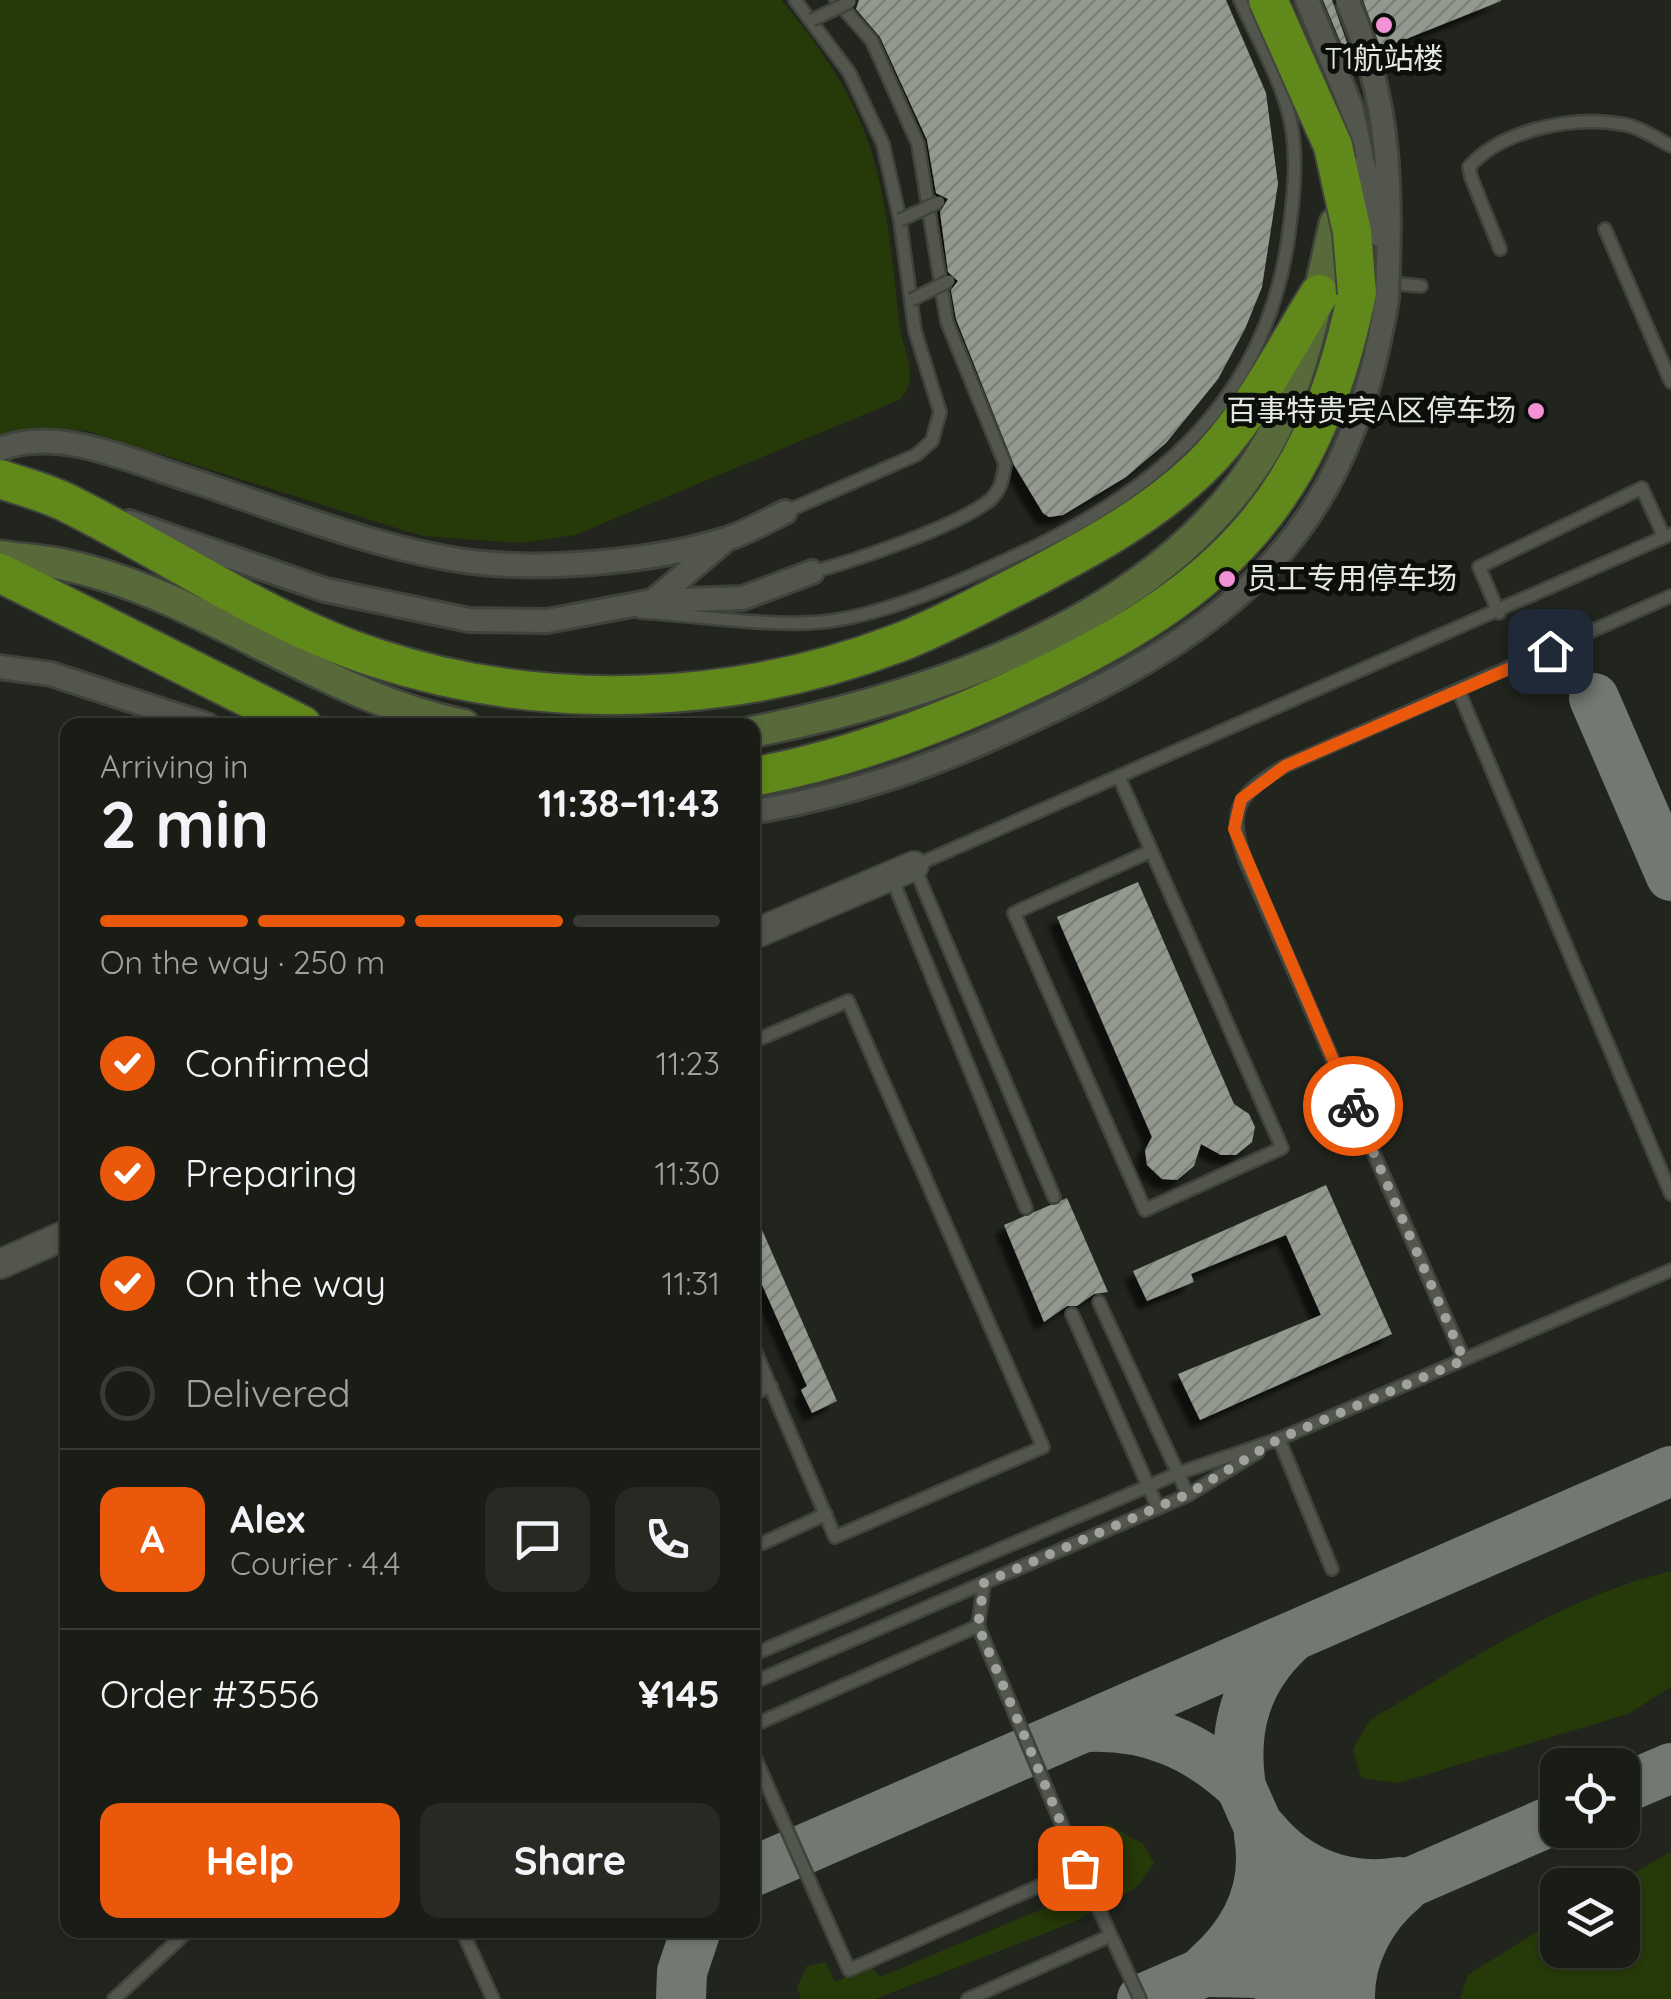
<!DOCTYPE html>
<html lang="en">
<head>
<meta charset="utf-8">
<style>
  :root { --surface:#1a1c16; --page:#272923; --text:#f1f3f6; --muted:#9fa1a1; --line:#383a35; --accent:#ea580c }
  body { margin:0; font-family:Quicksand,"Noto Sans SC",sans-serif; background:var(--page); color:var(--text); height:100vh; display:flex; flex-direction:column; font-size:38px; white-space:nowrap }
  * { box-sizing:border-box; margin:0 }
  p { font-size:32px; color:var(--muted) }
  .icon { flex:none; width:55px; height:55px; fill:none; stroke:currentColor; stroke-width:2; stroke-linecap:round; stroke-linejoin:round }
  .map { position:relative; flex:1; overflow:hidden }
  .sheet { position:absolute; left:60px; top:718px; width:700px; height:1220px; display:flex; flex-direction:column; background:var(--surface); border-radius:20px; box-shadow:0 2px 8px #0004,0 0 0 2px var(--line) }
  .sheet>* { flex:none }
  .fabs { position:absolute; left:1540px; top:1748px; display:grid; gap:20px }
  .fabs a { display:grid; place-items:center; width:100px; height:100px; border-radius:20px; background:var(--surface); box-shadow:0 2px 8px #0004,0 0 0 2px var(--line); font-size:50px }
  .pin { position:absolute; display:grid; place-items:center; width:85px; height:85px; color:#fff; margin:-42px; border-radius:20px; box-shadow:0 5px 15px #0006 }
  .courier { position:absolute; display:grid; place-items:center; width:100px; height:100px; margin:-50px; border:8px solid #ea580c; border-radius:50%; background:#fff; color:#222; box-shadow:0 2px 12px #0007 }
  .head em { font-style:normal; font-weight:700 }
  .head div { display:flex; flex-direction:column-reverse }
  .head { display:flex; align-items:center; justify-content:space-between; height:170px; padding:0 40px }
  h1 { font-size:65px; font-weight:700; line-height:75px }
  .bar { display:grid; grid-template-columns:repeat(4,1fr); gap:15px 10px; align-content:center; height:120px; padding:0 40px }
  .bar i { height:12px; border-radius:8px; background:var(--line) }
  .bar .active { background:var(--accent) }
  .bar p { grid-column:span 4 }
  .line { display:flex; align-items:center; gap:25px; padding:0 40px; border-top:2px solid var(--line) }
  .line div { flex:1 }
  .round { display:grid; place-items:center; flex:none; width:105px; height:105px; border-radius:20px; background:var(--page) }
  ol { padding:0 40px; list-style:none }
  li { display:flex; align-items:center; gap:30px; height:110px }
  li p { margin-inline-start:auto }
  li .icon { padding:10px; border-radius:50%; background:var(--accent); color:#fff; stroke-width:4 }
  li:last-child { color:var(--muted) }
  li i { width:55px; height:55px; border:5px solid var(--line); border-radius:50% }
  .action { display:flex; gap:20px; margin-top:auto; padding:20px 40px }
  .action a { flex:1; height:115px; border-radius:20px; background:var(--accent); color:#fff; font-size:40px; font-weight:700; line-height:115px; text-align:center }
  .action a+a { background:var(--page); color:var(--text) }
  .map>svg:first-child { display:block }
  .green { fill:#263908 }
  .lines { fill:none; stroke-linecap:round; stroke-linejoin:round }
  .taxiway { stroke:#747872; stroke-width:50 }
  .building { fill:url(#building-hatch); filter:url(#shadow) }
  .secondary-tunnel { stroke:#3f423b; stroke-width:30; stroke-dasharray:30 15; stroke-linecap:butt }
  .service-casing { stroke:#3f433c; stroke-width:16 }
  .minor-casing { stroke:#3f433c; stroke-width:28 }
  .tertiary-casing { stroke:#3f433c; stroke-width:32 }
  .secondary-casing { stroke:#3f433c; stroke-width:35 }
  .trunk-casing { stroke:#3f433c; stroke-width:42 }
  .service { stroke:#52564d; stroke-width:11 }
  .minor { stroke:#52564d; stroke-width:22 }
  .tertiary { stroke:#52564d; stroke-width:28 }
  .secondary { stroke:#58693a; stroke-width:30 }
  .trunk { stroke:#61881a; stroke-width:38 }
  .service-bridge-casing { stroke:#3f433c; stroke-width:16; stroke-linecap:butt }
  .minor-bridge-casing { stroke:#3f433c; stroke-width:28; stroke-linecap:butt }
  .trunk-bridge-casing { stroke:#3f433c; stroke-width:42; stroke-linecap:butt }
  .service-bridge { stroke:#52564d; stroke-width:11 }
  .minor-bridge { stroke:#52564d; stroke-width:22 }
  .trunk-bridge { stroke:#61881a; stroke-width:38 }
  .done { stroke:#a0a39d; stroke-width:10; stroke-dasharray:0 18 }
  .route { stroke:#ea580c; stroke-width:12 }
  .poi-dot { fill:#f391d6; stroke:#0c0e0b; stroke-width:4 }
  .labels { text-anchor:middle; stroke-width:10; stroke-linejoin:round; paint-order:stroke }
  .poi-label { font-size:30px; fill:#e4e7e2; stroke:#0c0e0b }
</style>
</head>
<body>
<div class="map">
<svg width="1671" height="1999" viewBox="0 0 1671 1999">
  <defs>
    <pattern id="building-hatch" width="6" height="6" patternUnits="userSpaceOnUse" patternTransform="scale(2.5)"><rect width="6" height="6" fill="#949990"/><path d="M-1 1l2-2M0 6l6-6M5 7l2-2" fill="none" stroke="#7c8079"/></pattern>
    <filter id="shadow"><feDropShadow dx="-9" dy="9" stdDeviation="2.5" flood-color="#0009"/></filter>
  </defs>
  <rect width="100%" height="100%" fill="#22251e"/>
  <g class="green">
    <path d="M0,0H781C878,114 884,178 899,322C902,350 922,378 899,400L575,535L521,543L422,536L87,431L47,428L0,434Z"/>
    <path d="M1671,1571V1687L1628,1714L1398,1783L1361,1778L1353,1749L1370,1720C1468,1662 1560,1598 1671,1571Z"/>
    <path d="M1107,1823L1143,1844L1154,1863L1137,1887L1074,1922L875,1999H801L797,1987L807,1966L826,1962L835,1982L870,1966L880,1977L1104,1883L1084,1835Z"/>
    <path d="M1671,1852V1999H1460L1468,1975L1557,1919L1558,1950H1622V1885H1612Z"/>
  </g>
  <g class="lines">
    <g class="taxiway">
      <path d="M1594,698L1671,876"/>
      <path d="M1289,1640C1246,1680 1232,1729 1241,1787L1335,1999"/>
      <path d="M1088,1727C1149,1725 1196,1745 1241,1787"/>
      <path d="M1622,1789L1671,1768"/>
      <path d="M1263,1830C1297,1872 1347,1891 1400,1882"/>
      <path d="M752,1872L1671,1471"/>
      <path d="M1207,1967C1246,1933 1268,1888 1259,1835"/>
      <path d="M1209,1972L1259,1973L1315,1999"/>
      <path d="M681,1999L682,1972L696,1930"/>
      <path d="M1142,1999L1558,1818"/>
      <path d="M1350,1999C1349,1957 1371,1915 1403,1889"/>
    </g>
  </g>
  <g class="building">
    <path d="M859,0H1226L1266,93L1278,184L1262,287L1245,329L1218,379L1166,443L1126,477L1063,515L1049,517L1043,513L1014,465L956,319L951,290L958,281L948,272L940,212L948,199L936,193L927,140L880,37L856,9Z"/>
    <path d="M1323,0H1332L1352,57L1345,53Z"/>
    <path d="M1363,0H1501V1L1381,49Z"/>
    <path d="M1138,882L1234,1104L1249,1114L1255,1127L1252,1142L1236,1155H1221L1201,1144L1194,1166L1177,1180L1162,1179L1147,1165L1145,1150L1152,1137L1057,917Z"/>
    <path d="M1326,1185L1392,1334L1200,1420L1178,1374L1321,1315L1286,1235L1191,1274L1194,1282L1147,1301L1133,1271Z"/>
    <path d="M1067,1198L1108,1292L1094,1294L1077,1306H1067L1044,1322L1004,1225Z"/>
    <path d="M752,1207L837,1401L812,1413L801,1390L807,1386L752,1262Z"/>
  </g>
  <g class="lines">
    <path class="secondary-tunnel" d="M1315,39L1324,61L1335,130"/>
    <g class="service-casing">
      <g id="service">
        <path d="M1605,229L1671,382"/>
        <path d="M1500,249L1471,177L1469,167C1502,129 1574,116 1621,124C1638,126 1656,138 1671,146"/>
        <path d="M1387,283L1421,286"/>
        <path d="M785,512L916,455L932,441L940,412L915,331L900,220L883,144L849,72L795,0"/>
        <path d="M812,572C854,561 958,526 990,500C1001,490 1003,478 1005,464L947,322L918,144L872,41L836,0"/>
        <path d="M640,612C693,615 771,627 821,622C883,616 959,582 1015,556C1160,491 1268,397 1289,232C1294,195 1299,148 1288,111C1278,74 1256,36 1240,0"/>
        <path d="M1499,613L1479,567L1642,488L1664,537"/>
        <path d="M1459,692L1671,1194"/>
        <path d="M1119,777L1282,1148L1145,1210L1014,913L1151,851"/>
        <path d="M891,876L1026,1208"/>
        <path d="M752,1042L848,1001L1043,1447L835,1537L752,1344"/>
        <path d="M1054,1197L914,866L1671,534"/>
        <path d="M1099,1302L1188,1495"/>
        <path d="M1072,1314L1158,1508"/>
        <path d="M1464,1359L1246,862C1226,809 1238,794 1285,766L1671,596"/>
        <path d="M752,1394L771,1386"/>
        <path d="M1279,1439L1332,1569"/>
        <path d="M763,1543L826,1514"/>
        <path d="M752,1655L1179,1473L1279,1439L1671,1270"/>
        <path d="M752,1683L1188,1495L1258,1452"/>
        <path d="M752,1726L978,1626L984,1583"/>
        <path d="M752,1751L849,1970L1080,1868L978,1626"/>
        <path d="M1080,1868L1140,1999"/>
        <path d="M462,1930L493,1999"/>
        <path d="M114,1999L189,1930"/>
        <path d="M968,1999L1110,1936"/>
      </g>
    </g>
    <g class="minor-casing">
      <g id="minor">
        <path d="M1307,0L1351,107L1364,166"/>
        <path d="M0,449C61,426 132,462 191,480C279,509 390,554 482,563C553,570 655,561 723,540C744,534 765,522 785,512"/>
        <path d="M129,522L325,590L469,620L547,621L653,601L743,598L812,572"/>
        <path d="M653,601L723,542"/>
        <path d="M0,667L51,674L207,725"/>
        <path d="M752,812C857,794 936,765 1032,720C1239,625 1350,532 1387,298"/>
      </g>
    </g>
    <g class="tertiary-casing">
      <g id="tertiary">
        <path d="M752,935L914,866"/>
        <path d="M0,1264L68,1234"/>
      </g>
    </g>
    <g class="secondary-casing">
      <g id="secondary">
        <path d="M0,556C20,559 41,560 61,564C204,594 320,696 464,725"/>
        <path d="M752,732C939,695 1170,617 1269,442C1303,380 1319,291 1335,223"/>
      </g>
    </g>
    <g class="trunk-casing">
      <g id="trunk">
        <path d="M0,479C23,487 49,493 71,505C173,556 267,622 376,658C544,713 733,706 898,643C940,627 981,604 1021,584C1084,551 1147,518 1199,469C1250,420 1282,353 1319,294"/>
        <path d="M0,573L302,725"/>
        <path d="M752,777C844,760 926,729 1011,691C1210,600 1312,514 1357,293"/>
      </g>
    </g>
    <use href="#service" class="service"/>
    <use href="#minor" class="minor"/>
    <use href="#tertiary" class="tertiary"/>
    <use href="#secondary" class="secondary"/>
    <use href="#trunk" class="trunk"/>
    <g class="service-bridge-casing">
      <g id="service-bridge">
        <path d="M812,20L850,2"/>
        <path d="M900,220L939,202"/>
        <path d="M911,300L949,281"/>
      </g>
    </g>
    <g class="minor-bridge-casing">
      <g id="minor-bridge">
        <path d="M1347,0C1392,103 1391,187 1387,298"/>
        <path d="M1364,166L1379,235"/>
      </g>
    </g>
    <g class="trunk-bridge-casing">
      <path id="trunk-bridge" d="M1268,0L1333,146L1352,232L1357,293"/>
    </g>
    <use href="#service-bridge" class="service-bridge"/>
    <use href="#minor-bridge" class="minor-bridge"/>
    <use href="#trunk-bridge" class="trunk-bridge"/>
  </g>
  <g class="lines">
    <path class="done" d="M1080,1868L978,1626L984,1583L1188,1494L1279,1439L1464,1360L1353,1106"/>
    <path class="route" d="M1353,1106L1234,829L1241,799L1285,766L1550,651"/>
  </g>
  <g class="poi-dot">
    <circle cx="1384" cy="25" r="10"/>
    <circle cx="1536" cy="411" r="10"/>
    <circle cx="1227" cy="579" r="10"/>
  </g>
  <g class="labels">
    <g class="poi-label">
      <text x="1384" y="69">T1航站楼</text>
      <text x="1516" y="421" text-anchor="end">百事特贵宾A区停车场</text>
      <text x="1247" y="589" text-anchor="start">员工专用停车场</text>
    </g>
  </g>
</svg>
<div class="fabs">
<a><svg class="icon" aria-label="locate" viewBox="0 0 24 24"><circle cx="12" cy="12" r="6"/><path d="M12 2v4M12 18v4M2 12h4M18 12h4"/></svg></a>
<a><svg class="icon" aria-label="layers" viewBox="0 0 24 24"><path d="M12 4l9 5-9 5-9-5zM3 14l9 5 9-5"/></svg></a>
</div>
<div class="pin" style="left:1080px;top:1868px;background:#ea580c"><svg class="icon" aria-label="bag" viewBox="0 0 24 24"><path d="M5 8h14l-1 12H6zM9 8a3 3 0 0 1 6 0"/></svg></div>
<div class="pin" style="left:1550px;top:651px;background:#1f2937"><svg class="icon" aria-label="home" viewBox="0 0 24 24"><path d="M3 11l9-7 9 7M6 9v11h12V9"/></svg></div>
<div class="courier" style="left:1353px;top:1106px"><svg class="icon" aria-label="bike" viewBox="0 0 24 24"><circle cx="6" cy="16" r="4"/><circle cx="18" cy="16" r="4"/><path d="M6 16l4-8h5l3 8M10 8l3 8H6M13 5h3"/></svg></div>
<section class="sheet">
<div class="head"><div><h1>2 min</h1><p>Arriving in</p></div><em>11:38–11:43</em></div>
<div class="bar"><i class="active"></i><i class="active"></i><i class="active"></i><i></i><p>On the way · 250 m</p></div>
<ol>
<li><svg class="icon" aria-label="check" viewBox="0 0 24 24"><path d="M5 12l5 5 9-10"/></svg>Confirmed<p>11:23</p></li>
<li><svg class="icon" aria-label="check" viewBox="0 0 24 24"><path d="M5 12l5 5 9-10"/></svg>Preparing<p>11:30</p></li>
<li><svg class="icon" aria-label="check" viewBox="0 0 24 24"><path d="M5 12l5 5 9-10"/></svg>On the way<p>11:31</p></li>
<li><i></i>Delivered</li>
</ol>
<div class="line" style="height:180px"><b class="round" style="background:var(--accent);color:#fff">A</b><div><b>Alex</b><p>Courier · 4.4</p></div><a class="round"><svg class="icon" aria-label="chat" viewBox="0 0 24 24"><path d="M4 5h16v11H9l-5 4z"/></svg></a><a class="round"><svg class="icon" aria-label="phone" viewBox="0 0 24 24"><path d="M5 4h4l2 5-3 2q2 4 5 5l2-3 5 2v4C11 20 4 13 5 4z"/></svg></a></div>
<div class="line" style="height:130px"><div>Order #3556</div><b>¥145</b></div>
<div class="action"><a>Help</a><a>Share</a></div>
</section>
</div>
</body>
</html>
